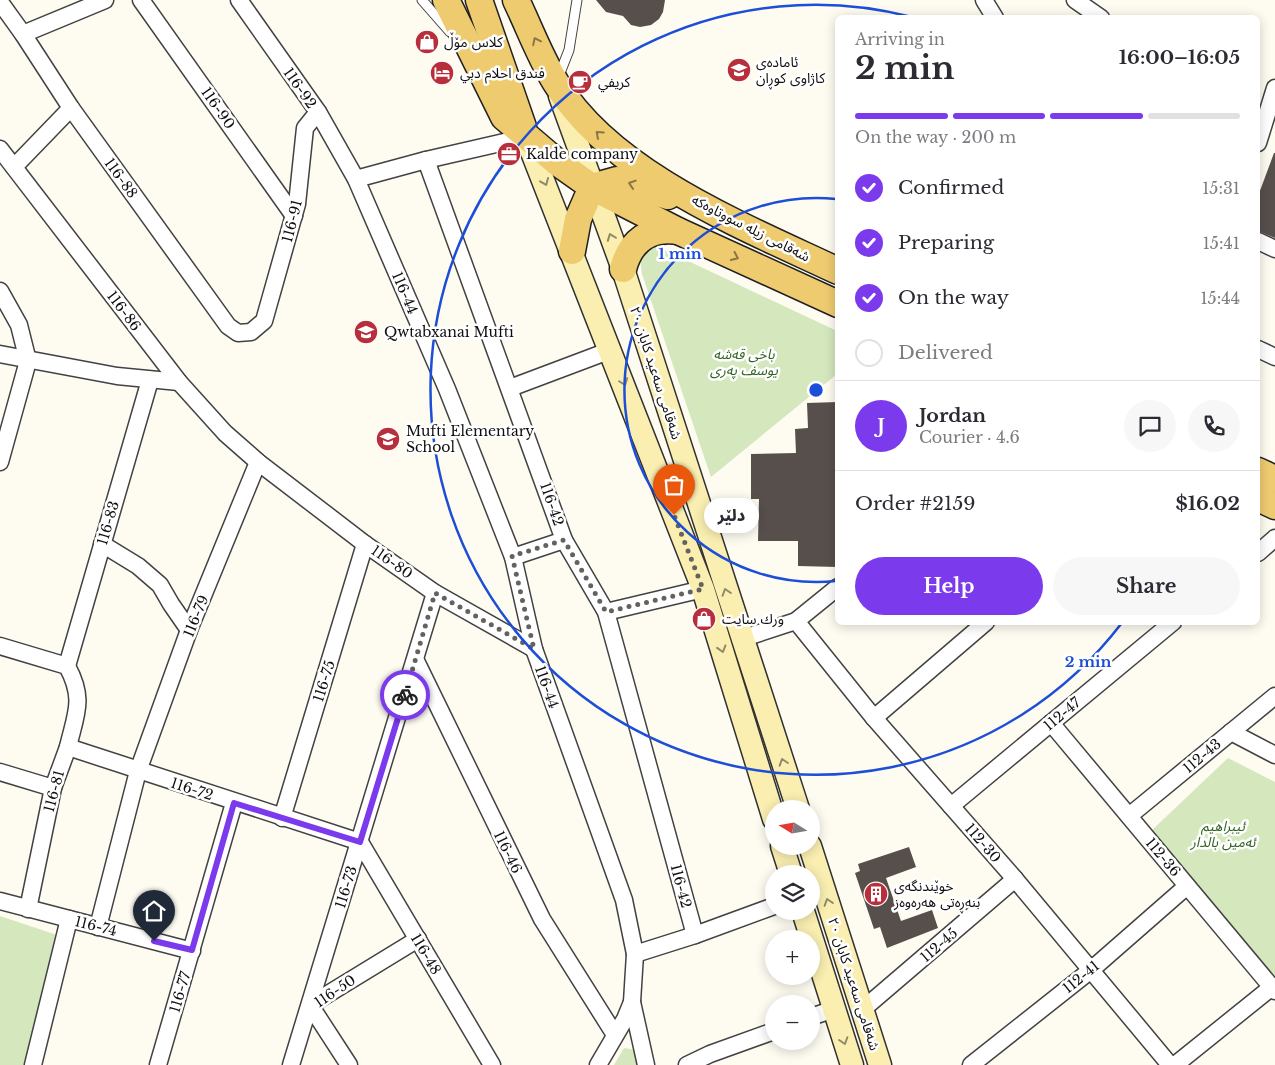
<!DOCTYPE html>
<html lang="en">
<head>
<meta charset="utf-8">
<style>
  :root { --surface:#fff; --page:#f7f7f7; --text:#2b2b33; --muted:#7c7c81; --line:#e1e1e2; --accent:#7c3aed }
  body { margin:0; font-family:"Libre Baskerville","Noto Sans Arabic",serif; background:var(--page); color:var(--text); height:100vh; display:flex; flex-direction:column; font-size:19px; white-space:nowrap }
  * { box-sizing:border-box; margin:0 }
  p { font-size:16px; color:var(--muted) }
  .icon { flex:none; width:28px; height:28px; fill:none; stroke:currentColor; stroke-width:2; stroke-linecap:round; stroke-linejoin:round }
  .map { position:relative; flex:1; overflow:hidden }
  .drawer { position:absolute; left:835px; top:15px; width:425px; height:610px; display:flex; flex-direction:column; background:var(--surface); border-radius:8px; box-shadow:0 2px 12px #0003 }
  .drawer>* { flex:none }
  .needle { width:32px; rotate:281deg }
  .controls { position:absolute; left:765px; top:800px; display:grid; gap:10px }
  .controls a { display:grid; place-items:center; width:55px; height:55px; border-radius:50%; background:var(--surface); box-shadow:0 2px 12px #0003; font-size:25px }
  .pin { position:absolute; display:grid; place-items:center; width:42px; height:42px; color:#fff; margin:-51px -21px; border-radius:50% 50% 50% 0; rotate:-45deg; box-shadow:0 0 5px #0007 }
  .pin .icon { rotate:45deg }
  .courier { position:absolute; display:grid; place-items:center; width:50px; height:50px; margin:-25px; border:4px solid #7c3aed; border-radius:50%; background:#fff; color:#222; box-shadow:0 1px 6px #0007 }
  .bubble { position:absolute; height:35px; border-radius:18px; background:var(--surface); box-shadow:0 2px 12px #0003; font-size:16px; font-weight:800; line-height:35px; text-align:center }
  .headline em { font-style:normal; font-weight:800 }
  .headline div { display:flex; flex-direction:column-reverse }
  .headline { display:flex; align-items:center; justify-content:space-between; height:85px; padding:0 20px }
  h1 { font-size:32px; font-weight:800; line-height:38px }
  .bar { display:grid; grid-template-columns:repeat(4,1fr); gap:8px 5px; align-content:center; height:60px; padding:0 20px }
  .bar i { height:6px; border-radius:4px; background:var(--line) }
  .bar .selected { background:var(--accent) }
  .bar p { grid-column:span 4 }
  .line { display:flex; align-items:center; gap:12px; padding:0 20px; border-top:1px solid var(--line) }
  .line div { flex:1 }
  .round { display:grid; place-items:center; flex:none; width:52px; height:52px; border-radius:26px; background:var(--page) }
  ol { padding:0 20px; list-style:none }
  li { display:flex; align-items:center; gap:15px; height:55px }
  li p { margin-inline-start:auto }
  li .icon { padding:5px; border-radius:50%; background:var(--accent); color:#fff; stroke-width:4 }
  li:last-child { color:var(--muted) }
  li i { width:28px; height:28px; border:2px solid var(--line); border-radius:50% }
  .button { display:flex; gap:10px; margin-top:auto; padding:10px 20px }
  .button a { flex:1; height:58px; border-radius:30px; background:var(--accent); color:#fff; font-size:20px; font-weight:800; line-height:58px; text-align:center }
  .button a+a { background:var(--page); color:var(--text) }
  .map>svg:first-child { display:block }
  .green { fill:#d4e7bd }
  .building { fill:#574f4c }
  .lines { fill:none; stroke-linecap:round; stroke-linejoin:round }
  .lane-casing { stroke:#424242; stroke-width:11 }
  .street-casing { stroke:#424242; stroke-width:19 }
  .secondary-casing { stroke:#313131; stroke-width:25 }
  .primary-casing { stroke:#202020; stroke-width:29 }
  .lane { stroke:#fff; stroke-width:9 }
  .street { stroke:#fff; stroke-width:16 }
  .secondary { stroke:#faefb1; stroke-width:22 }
  .primary { stroke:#efcb70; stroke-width:26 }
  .oneway { stroke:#8a7644 }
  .oneway2 { stroke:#908a68 }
  .done { stroke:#63625e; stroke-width:5; stroke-dasharray:0 9 }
  .route { stroke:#7c3aed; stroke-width:6 }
  .ring { fill:none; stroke:#1d4ed8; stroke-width:2.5 }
  .labels { text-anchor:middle; stroke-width:5; stroke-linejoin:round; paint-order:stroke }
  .poi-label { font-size:14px; fill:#0f0f0f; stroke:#fff; text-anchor:start }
  .street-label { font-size:14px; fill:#0f0f0f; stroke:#fff }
  .park-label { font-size:14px; font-style:italic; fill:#336323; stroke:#fff }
  .centre { fill:#1d4ed8; stroke:#fff; stroke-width:2.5 }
  .ring-label { font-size:15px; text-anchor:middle; font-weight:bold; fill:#1d4ed8; stroke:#fff; stroke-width:5; stroke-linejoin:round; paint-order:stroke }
</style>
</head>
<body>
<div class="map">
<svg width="1275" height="1065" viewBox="0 0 1275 1065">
  <rect width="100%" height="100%" fill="#fefbf1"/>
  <g class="green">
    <path d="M649,246L667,251L837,331V374L711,477L642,274L640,258Z"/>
    <path d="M1228,758L1275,782V982L1151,831Z"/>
    <path d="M0,916L60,936L31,1065H0Z"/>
    <path d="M624,1048L636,1050L637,1065H614Z"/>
  </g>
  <g class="building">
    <path d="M596,0H665L663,12L659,19L651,25L640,27L631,25L623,16L606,12Z"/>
    <path d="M1274,153H1275V238L1258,231V196Z"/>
    <path d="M838,402V567L798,566V541H758L759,499H751V454L796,453L795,429L808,428L807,403Z"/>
    <path d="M909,847L916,867L886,878L901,921L932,910L938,928L887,948L880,927L874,929L855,873L860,871L858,864Z"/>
  </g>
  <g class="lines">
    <g class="lane-casing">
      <g id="lane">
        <path d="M422,0L450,32"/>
        <path d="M558,78L569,50L577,0"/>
      </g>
    </g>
    <g class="street-casing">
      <g id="street">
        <path d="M141,0L294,216"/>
        <path d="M239,0L318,112L356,179L447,389L513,557L534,649L624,900L635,954L632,1002L646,1065"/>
        <path d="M984,0L995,18"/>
        <path d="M1075,0L1101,18"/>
        <path d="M0,2L23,34L71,108L228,326L238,333L251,332L264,321L297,204L305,128L318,112"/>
        <path d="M23,34L105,0"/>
        <path d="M1258,143L1275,88"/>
        <path d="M0,149L179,382L225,433L258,462L365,544L435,593L534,649"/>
        <path d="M426,160L564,540L606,612L695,935"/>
        <path d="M14,167L71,108"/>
        <path d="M356,179L426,160L526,137"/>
        <path d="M1258,241L1275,249"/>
        <path d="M0,291L19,325L28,361L0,462"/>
        <path d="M1258,349L1275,357"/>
        <path d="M0,354L117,376L179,382"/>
        <path d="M510,388L611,350"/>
        <path d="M102,544L138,566L160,585L171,604L189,630"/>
        <path d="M1258,553L1275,538"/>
        <path d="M513,557L564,540"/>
        <path d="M606,612L703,589"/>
        <path d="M796,621L874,718L1015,879L1170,1065"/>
        <path d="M741,639L796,621L838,587"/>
        <path d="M0,646L67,666C85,699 76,713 68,747"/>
        <path d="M416,661L542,919L615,1035"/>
        <path d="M67,666L150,380"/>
        <path d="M874,718L986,622"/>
        <path d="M1051,723L1275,991"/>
        <path d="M1231,732L1275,755"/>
        <path d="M0,772L53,788"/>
        <path d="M951,806L1173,622"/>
        <path d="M1129,816L1275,696"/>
        <path d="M282,818L365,544"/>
        <path d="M0,901L192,951"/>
        <path d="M28,909L53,788L68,747L360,842L492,1065"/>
        <path d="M98,927L138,771L189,630L258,462"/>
        <path d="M635,954L695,935L774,906"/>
        <path d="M862,1010L1015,879"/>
        <path d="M811,1017L834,1009"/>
        <path d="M33,1065L69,919"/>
        <path d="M158,1065L234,803"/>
        <path d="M291,1065L435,593"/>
        <path d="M349,1065L310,1005L418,939"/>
        <path d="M598,1065L625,1019L632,1002"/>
        <path d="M687,1065L710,1054L774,1031"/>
        <path d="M971,1065L1091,970L1187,886"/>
        <path d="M1175,1065L1272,987"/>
      </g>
    </g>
    <g class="secondary-casing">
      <g id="secondary">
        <path d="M560,96L623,269L798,809"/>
        <path d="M526,137L703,589L774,819"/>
        <path d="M782,846L791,874"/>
        <path d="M810,846L880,1065"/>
        <path d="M803,911L852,1065"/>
      </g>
    </g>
    <g class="primary-casing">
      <g id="primary">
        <path d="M446,0L504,117L558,163L592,187L678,231L838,304"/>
        <path d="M479,0L523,127"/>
        <path d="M516,0C529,27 540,57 556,83C611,174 745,227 838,271"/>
        <path d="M572,251L578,219L592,187L617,180L668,196"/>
        <path d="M623,269C630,241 650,227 678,231"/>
        <path d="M1258,471L1275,479"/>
        <path d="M1258,498L1275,506"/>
      </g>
    </g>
    <use href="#lane" class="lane"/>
    <use href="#street" class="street"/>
    <use href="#secondary" class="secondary"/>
    <use href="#primary" class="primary"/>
  </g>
  <defs><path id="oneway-chevron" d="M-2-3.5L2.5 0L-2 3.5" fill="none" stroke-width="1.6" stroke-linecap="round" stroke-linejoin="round" transform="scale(1.25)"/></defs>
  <g class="oneway">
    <use href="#oneway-chevron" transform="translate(536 41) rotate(-116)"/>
    <use href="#oneway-chevron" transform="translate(599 134) rotate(-138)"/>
    <use href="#oneway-chevron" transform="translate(632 184) rotate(-162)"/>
    <use href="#oneway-chevron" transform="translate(735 257) rotate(25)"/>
  </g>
  <g class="oneway2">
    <use href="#oneway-chevron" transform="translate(545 182) rotate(68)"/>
    <use href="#oneway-chevron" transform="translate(611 237) rotate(-111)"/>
    <use href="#oneway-chevron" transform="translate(624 382) rotate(69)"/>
    <use href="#oneway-chevron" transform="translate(726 592) rotate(-108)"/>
    <use href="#oneway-chevron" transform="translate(722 649) rotate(73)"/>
    <use href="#oneway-chevron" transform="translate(783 762) rotate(-108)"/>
    <use href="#oneway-chevron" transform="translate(828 902) rotate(-108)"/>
    <use href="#oneway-chevron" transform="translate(844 1041) rotate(72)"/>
  </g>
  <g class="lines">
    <path class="done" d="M405,695L435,593L534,649L512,556L564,540L606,612L703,589L674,515"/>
    <path class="route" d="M154,941L192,950L234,803L360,842L405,695"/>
  </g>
  <g class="ring">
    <path d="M836 581A192 192 0 1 1 836 199"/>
    <path d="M1121 624A385 385 0 1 1 912 17"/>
  </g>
  <defs>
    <g id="shop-disc" transform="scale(1.25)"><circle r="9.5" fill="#b62f3b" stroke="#fff"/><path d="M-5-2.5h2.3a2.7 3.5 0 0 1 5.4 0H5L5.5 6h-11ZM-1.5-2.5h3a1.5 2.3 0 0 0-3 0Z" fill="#fff"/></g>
    <g id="school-disc" transform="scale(1.25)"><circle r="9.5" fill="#b62f3b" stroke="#fff"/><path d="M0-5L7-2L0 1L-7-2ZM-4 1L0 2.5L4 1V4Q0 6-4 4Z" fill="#fff"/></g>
    <g id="hotel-disc" transform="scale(1.25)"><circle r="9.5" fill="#b62f3b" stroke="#fff"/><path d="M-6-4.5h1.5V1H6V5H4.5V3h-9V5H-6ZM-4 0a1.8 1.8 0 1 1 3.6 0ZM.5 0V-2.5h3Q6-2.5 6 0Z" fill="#fff"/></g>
    <g id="cafe-disc" transform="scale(1.25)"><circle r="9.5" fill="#b62f3b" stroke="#fff"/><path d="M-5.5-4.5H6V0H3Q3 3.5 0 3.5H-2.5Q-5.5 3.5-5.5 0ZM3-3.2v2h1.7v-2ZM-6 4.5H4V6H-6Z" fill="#fff"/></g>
    <g id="office-disc" transform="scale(1.25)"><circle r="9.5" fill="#b62f3b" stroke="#fff"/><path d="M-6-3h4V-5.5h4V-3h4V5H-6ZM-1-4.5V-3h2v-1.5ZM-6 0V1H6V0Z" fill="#fff"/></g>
    <g id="building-disc" transform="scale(1.25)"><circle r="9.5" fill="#b62f3b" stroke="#fff"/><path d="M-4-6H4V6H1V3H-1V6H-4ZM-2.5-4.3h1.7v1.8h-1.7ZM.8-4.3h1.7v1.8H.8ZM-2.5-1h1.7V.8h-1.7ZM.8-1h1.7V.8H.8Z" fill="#fff"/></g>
  </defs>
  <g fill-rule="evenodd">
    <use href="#shop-disc" x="427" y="42"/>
    <use href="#school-disc" x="739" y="70"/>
    <use href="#hotel-disc" x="442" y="73"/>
    <use href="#cafe-disc" x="580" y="82"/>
    <use href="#office-disc" x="509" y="154"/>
    <use href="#school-disc" x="366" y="332"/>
    <use href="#school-disc" x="388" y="439"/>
    <use href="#shop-disc" x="704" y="619"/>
    <use href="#building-disc" x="876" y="894"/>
  </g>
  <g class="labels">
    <g class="poi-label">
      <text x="444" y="47">کلاس مۆڵ</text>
      <text x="756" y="67">ئامادەی<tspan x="756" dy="16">کاژاوی کوڕان</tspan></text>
      <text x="460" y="78">فندق احلام دبي</text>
      <text x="598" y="87">كريفي</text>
      <text x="526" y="159">Kalde company</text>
      <text x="384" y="337">Qwtabxanai Mufti</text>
      <text x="406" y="436">Mufti Elementary<tspan x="406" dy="16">School</tspan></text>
      <text x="722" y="624">ورك سايت</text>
      <text x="894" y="891">خوێندنگەی<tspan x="894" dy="16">بنەڕەتی هەرەوەز</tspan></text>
    </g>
    <g class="street-label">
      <text transform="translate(300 88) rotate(55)" y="5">116-92</text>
      <text transform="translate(218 108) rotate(55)" y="5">116-90</text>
      <text transform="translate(121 178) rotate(54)" y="5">116-88</text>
      <text transform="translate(292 221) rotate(-76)" y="5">116-91</text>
      <text transform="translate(751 228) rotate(27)" y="5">شەقامی زیلە سووتاوەکە</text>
      <text transform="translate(405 293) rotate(67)" y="5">116-44</text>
      <text transform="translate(124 311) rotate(53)" y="5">116-86</text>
      <text transform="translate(656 373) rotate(72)" y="5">شەقامی سەعید کابان ٢٠</text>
      <text transform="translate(552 504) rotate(71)" y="5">116-42</text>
      <text transform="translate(108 523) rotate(-74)" y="5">116-83</text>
      <text transform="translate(392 562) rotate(35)" y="5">116-80</text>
      <text transform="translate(196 616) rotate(-68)" y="5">116-79</text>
      <text transform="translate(324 681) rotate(-73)" y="5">116-75</text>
      <text transform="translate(547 687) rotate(70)" y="5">116-44</text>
      <text transform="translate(1062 714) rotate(-40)" y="5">112-47</text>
      <text transform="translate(1202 756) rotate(-40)" y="5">112-43</text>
      <text transform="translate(192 789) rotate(18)" y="5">116-72</text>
      <text transform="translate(54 791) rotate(-75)" y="5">116-81</text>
      <text transform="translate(983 843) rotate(49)" y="5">112-30</text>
      <text transform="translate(508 852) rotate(64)" y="5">116-46</text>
      <text transform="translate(1163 857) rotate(50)" y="5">112-36</text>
      <text transform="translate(681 886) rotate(75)" y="5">116-42</text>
      <text transform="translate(346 887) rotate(-73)" y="5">116-73</text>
      <text transform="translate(96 926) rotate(14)" y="5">116-74</text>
      <text transform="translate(939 945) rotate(-41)" y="5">112-45</text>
      <text transform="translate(426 954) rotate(59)" y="5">116-48</text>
      <text transform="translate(1081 977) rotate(-39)" y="5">112-41</text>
      <text transform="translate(854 984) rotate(72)" y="5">شەقامی سەعید کابان ٢٠</text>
      <text transform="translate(335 991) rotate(-34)" y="5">116-50</text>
      <text transform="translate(180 992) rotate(-74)" y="5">116-77</text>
    </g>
    <g class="park-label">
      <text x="744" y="359">باخی قەشە<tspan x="744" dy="16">یوسف پەری</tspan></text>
      <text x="1223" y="831">ئیبراهیم<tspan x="1223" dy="16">ئەمین بالدار</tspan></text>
    </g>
  </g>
  <circle cx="816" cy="390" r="8" class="centre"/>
  <g class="ring-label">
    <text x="680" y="259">1 min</text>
    <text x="1088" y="667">2 min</text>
  </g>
</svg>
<div class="controls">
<a><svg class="needle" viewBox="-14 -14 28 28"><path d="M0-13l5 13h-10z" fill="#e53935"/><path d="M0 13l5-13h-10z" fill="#7c7c81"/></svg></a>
<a><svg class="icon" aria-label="layers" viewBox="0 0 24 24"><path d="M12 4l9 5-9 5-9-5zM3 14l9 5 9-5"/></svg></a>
<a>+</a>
<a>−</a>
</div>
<div class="pin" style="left:674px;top:515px;background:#ea580c"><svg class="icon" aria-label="bag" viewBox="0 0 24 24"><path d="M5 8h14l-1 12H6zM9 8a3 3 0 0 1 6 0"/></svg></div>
<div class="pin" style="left:154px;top:941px;background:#1f2937"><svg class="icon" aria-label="home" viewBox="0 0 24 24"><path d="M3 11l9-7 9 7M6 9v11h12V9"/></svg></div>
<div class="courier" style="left:405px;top:695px"><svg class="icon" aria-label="bike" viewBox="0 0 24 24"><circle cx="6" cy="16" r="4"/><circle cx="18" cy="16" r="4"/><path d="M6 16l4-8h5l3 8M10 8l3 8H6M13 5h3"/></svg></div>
<div class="bubble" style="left:704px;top:498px;width:55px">دلێر</div>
<section class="drawer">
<div class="headline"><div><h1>2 min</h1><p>Arriving in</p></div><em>16:00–16:05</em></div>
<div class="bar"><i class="selected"></i><i class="selected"></i><i class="selected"></i><i></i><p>On the way · 200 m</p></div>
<ol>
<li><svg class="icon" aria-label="check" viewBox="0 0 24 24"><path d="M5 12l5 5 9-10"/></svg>Confirmed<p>15:31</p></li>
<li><svg class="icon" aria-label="check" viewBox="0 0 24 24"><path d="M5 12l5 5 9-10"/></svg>Preparing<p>15:41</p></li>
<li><svg class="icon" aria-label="check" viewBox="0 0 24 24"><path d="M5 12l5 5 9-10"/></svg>On the way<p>15:44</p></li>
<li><i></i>Delivered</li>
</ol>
<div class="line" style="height:90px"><b class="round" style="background:var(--accent);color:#fff">J</b><div><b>Jordan</b><p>Courier · 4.6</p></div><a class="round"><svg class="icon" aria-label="chat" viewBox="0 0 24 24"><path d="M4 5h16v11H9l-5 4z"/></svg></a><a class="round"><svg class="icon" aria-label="phone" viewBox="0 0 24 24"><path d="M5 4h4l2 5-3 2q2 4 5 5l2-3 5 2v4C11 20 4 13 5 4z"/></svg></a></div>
<div class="line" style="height:65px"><div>Order #2159</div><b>$16.02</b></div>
<div class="button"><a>Help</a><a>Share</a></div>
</section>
</div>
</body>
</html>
